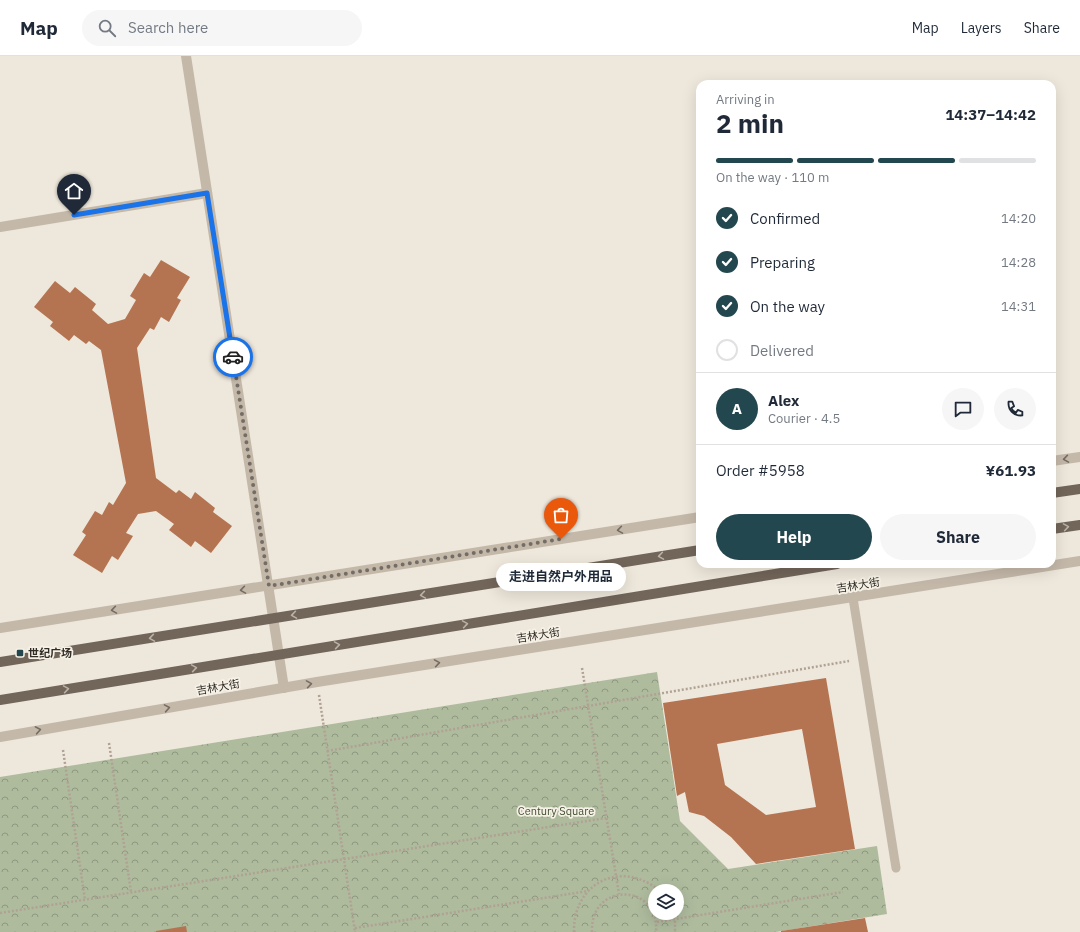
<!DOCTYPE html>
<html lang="en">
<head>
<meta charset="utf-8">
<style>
  :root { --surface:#fff; --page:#f6f6f7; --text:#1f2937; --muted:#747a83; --line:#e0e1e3; --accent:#23474e }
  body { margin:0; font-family:"IBM Plex Sans","Noto Sans SC",sans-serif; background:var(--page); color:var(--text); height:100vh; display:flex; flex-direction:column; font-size:15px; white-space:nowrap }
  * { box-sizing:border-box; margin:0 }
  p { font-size:13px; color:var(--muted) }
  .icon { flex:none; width:22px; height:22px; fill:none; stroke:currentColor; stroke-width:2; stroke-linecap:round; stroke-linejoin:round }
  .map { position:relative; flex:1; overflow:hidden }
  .sheet { position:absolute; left:696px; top:24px; width:360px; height:488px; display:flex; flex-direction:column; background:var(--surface); border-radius:12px; box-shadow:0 4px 16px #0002 }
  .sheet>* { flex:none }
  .tools { position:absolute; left:648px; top:828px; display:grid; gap:8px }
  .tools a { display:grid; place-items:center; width:36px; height:36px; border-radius:50%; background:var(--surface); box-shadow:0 4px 16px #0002; font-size:20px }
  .pin { position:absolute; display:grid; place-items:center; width:34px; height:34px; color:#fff; margin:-41px -17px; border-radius:50% 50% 50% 0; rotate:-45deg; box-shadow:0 0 4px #0007 }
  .pin .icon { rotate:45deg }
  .courier { position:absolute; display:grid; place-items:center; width:40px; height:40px; margin:-20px; border:3px solid #1a73e8; border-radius:50%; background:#fff; color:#222; box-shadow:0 1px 5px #0007 }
  .bubble { position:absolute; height:28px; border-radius:14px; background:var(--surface); box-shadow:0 4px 16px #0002; font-size:13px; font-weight:700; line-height:28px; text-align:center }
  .head em { font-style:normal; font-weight:700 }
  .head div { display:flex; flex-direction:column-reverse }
  .head { display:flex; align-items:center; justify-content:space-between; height:68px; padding:0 20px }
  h1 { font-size:26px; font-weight:700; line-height:30px }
  .bar { display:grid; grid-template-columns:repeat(4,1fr); gap:6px 4px; align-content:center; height:48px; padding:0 20px }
  .bar i { height:5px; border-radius:3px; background:var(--line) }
  .bar .selected { background:var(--accent) }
  .bar p { grid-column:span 4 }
  .line { display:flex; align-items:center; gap:10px; padding:0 20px; border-top:1px solid var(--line) }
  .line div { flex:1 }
  .round { display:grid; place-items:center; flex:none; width:42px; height:42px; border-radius:21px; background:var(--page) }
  ol { padding:0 20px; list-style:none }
  li { display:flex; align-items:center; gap:12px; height:44px }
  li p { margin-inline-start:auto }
  li .icon { padding:4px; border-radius:50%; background:var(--accent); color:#fff; stroke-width:4 }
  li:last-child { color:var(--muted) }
  li i { width:22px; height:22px; border:2px solid var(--line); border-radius:50% }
  .primary-button { display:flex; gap:8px; margin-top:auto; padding:8px 20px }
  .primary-button a { flex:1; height:46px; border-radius:24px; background:var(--accent); color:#fff; font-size:16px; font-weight:700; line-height:46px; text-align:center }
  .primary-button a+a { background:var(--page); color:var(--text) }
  header { display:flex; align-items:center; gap:24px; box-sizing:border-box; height:56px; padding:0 20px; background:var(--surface); border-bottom:1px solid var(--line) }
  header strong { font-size:19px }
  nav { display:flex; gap:22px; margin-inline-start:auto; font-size:14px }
  .search { width:280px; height:36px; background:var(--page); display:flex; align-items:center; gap:10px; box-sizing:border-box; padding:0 14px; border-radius:22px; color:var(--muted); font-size:15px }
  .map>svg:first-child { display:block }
  .forest { fill:url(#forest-crowns); fill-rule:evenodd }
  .building { fill:#b57451; fill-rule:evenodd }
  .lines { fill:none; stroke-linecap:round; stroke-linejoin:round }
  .path { stroke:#b0a293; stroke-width:2.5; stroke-dasharray:2 2; stroke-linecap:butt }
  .service { stroke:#c4b8a9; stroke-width:9 }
  .minor { stroke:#c4b8a9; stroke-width:10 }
  .tertiary { stroke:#c4b8a9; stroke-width:10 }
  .primary { stroke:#72655a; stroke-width:10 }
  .oneway { stroke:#746b62 }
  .oneway2 { stroke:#bbb2a7 }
  .done { stroke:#746d66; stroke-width:4; stroke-dasharray:0 7.2 }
  .route { stroke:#1a73e8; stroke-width:5 }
  .poi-dot { fill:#23474e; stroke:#f6f1e6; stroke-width:1.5 }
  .labels { text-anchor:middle; stroke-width:3.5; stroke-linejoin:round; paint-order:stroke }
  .street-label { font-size:11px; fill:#322c27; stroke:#f6f1e6 }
  .poi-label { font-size:11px; font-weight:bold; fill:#322c27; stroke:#f6f1e6; text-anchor:start }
  .park-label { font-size:11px; fill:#3f4d2f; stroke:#f6f1e6 }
</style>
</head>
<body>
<header>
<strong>Map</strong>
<div class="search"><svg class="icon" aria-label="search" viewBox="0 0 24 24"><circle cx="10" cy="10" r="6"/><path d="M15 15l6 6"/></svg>Search here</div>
<nav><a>Map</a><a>Layers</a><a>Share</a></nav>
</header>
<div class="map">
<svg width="1080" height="876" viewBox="0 0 1080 876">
  <defs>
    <pattern id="forest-crowns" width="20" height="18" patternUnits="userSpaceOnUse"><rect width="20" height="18" fill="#aebb9d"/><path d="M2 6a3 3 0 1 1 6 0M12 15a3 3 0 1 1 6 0" fill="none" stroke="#8e9880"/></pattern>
  </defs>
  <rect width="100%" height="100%" fill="#eee7db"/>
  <path class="forest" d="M657,616L680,765L728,813L877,790L887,858L776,876H0V721ZM655,835H677V857H655Z"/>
  <g class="building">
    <path d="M161,204L190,221L177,242L181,244L169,266L161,261L154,274L150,272L137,292L156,422L176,437L179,434L191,443L195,436L215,452L213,456L232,470L211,497L195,485L191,491L169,474L174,468L156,455L138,458L126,477L133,480L118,504L112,500L102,517L73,499L86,479L82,476L95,455L102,459L109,446L113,449L126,427L101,294L89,285L86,288L74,279L69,285L50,270L53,266L34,251L55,225L70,237L75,231L96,248L92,254L108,268L125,263L136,244L130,240L144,217L150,221Z"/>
    <path d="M826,622L855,793L756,808L731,781L704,760L689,756L685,736L677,740L663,647ZM802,673L816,751L766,759L725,729L717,688Z"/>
    <path d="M865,862L868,876H781V875Z"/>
    <path d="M186,870L187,876H156V875Z"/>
  </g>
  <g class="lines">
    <g class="path">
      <path d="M582,612L619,838"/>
      <path d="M319,639L355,876"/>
      <path d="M109,687L131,836"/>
      <path d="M63,694L85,844"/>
      <path d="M327,695L849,605"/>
      <path d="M0,857L606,762"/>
      <path d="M673,857L675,863V876"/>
      <path d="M657,866L843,836"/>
      <path d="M355,872L588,835"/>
      <path d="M574,876C573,826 622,803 660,835"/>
      <path d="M592,876C590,825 660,827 656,876"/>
    </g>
    <path class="service" d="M853,542L896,812"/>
    <g class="minor">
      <path d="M186,0L284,632"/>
      <path d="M0,171L207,137"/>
    </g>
    <g class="tertiary">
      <path d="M1052,405L1080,401"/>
      <path d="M0,572L700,461"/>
      <path d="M0,681L317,626L1080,505"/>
    </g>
    <g class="primary">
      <path d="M1052,437L1080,433"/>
      <path d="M1052,473L1080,469"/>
      <path d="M0,606L700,494"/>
      <path d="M0,644L837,508"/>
    </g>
  </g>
  <defs><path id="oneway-chevron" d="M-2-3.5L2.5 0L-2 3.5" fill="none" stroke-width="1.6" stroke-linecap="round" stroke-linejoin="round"/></defs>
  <g class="oneway">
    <use href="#oneway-chevron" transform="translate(1066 403) rotate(171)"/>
    <use href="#oneway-chevron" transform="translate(620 474) rotate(171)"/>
    <use href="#oneway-chevron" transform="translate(243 534) rotate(171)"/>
    <use href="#oneway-chevron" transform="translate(114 554) rotate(171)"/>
    <use href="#oneway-chevron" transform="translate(437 607) rotate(-9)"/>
    <use href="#oneway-chevron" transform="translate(309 628) rotate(-9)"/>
    <use href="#oneway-chevron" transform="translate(167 652) rotate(-10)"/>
    <use href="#oneway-chevron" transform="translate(38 674) rotate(-10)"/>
  </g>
  <g class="oneway2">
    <use href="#oneway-chevron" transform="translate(1066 471) rotate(-9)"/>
    <use href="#oneway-chevron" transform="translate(661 500) rotate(171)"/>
    <use href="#oneway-chevron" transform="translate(423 539) rotate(171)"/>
    <use href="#oneway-chevron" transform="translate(294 559) rotate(171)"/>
    <use href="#oneway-chevron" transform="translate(465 568) rotate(-9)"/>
    <use href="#oneway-chevron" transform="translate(152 582) rotate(171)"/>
    <use href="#oneway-chevron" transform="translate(337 589) rotate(-9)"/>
    <use href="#oneway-chevron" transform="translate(194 612) rotate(-9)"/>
    <use href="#oneway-chevron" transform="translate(66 633) rotate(-9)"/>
  </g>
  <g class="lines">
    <path class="done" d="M233,301L269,530L561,483"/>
    <path class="route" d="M74,159L207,137L233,301"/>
  </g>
  <rect class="poi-dot" x="16" y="593" width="8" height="8" rx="2"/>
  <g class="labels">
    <g class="street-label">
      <text transform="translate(858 529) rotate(-9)" y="4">吉林大街</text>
      <text transform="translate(538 579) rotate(-9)" y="4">吉林大街</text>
      <text transform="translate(218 631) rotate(-10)" y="4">吉林大街</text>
    </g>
    <g class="poi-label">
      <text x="28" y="601">世纪广场</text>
    </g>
    <g class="park-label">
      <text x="556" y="759">Century Square</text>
    </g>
  </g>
</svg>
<div class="tools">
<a><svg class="icon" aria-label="layers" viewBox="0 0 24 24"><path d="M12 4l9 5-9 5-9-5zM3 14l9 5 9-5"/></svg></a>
</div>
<div class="pin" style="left:561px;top:483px;background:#ea580c"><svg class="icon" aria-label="bag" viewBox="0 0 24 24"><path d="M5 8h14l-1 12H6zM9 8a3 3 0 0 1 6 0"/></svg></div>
<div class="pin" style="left:74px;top:159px;background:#1f2937"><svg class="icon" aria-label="home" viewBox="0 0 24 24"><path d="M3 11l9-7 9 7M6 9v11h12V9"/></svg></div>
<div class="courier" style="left:233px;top:301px"><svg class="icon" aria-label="car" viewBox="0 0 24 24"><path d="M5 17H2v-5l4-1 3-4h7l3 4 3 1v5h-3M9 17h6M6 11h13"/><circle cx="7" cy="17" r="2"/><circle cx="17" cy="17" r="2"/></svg></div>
<div class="bubble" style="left:496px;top:507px;width:130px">走进自然户外用品</div>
<section class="sheet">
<div class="head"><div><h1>2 min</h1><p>Arriving in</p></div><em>14:37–14:42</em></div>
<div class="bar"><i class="selected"></i><i class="selected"></i><i class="selected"></i><i></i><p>On the way · 110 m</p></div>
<ol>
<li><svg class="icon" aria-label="check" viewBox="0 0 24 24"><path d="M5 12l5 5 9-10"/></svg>Confirmed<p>14:20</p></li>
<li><svg class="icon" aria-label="check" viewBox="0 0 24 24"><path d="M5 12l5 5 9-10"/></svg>Preparing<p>14:28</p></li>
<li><svg class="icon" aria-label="check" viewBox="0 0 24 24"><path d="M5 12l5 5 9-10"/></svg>On the way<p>14:31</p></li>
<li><i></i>Delivered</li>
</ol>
<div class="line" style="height:72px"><b class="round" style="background:var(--accent);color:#fff">A</b><div><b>Alex</b><p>Courier · 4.5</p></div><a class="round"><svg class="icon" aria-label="chat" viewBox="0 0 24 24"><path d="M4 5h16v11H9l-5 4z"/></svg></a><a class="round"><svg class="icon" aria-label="phone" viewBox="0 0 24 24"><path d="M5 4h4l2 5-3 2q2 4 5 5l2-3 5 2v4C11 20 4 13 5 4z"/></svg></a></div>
<div class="line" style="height:52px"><div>Order #5958</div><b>¥61.93</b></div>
<div class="primary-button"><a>Help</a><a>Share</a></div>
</section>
</div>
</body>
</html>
